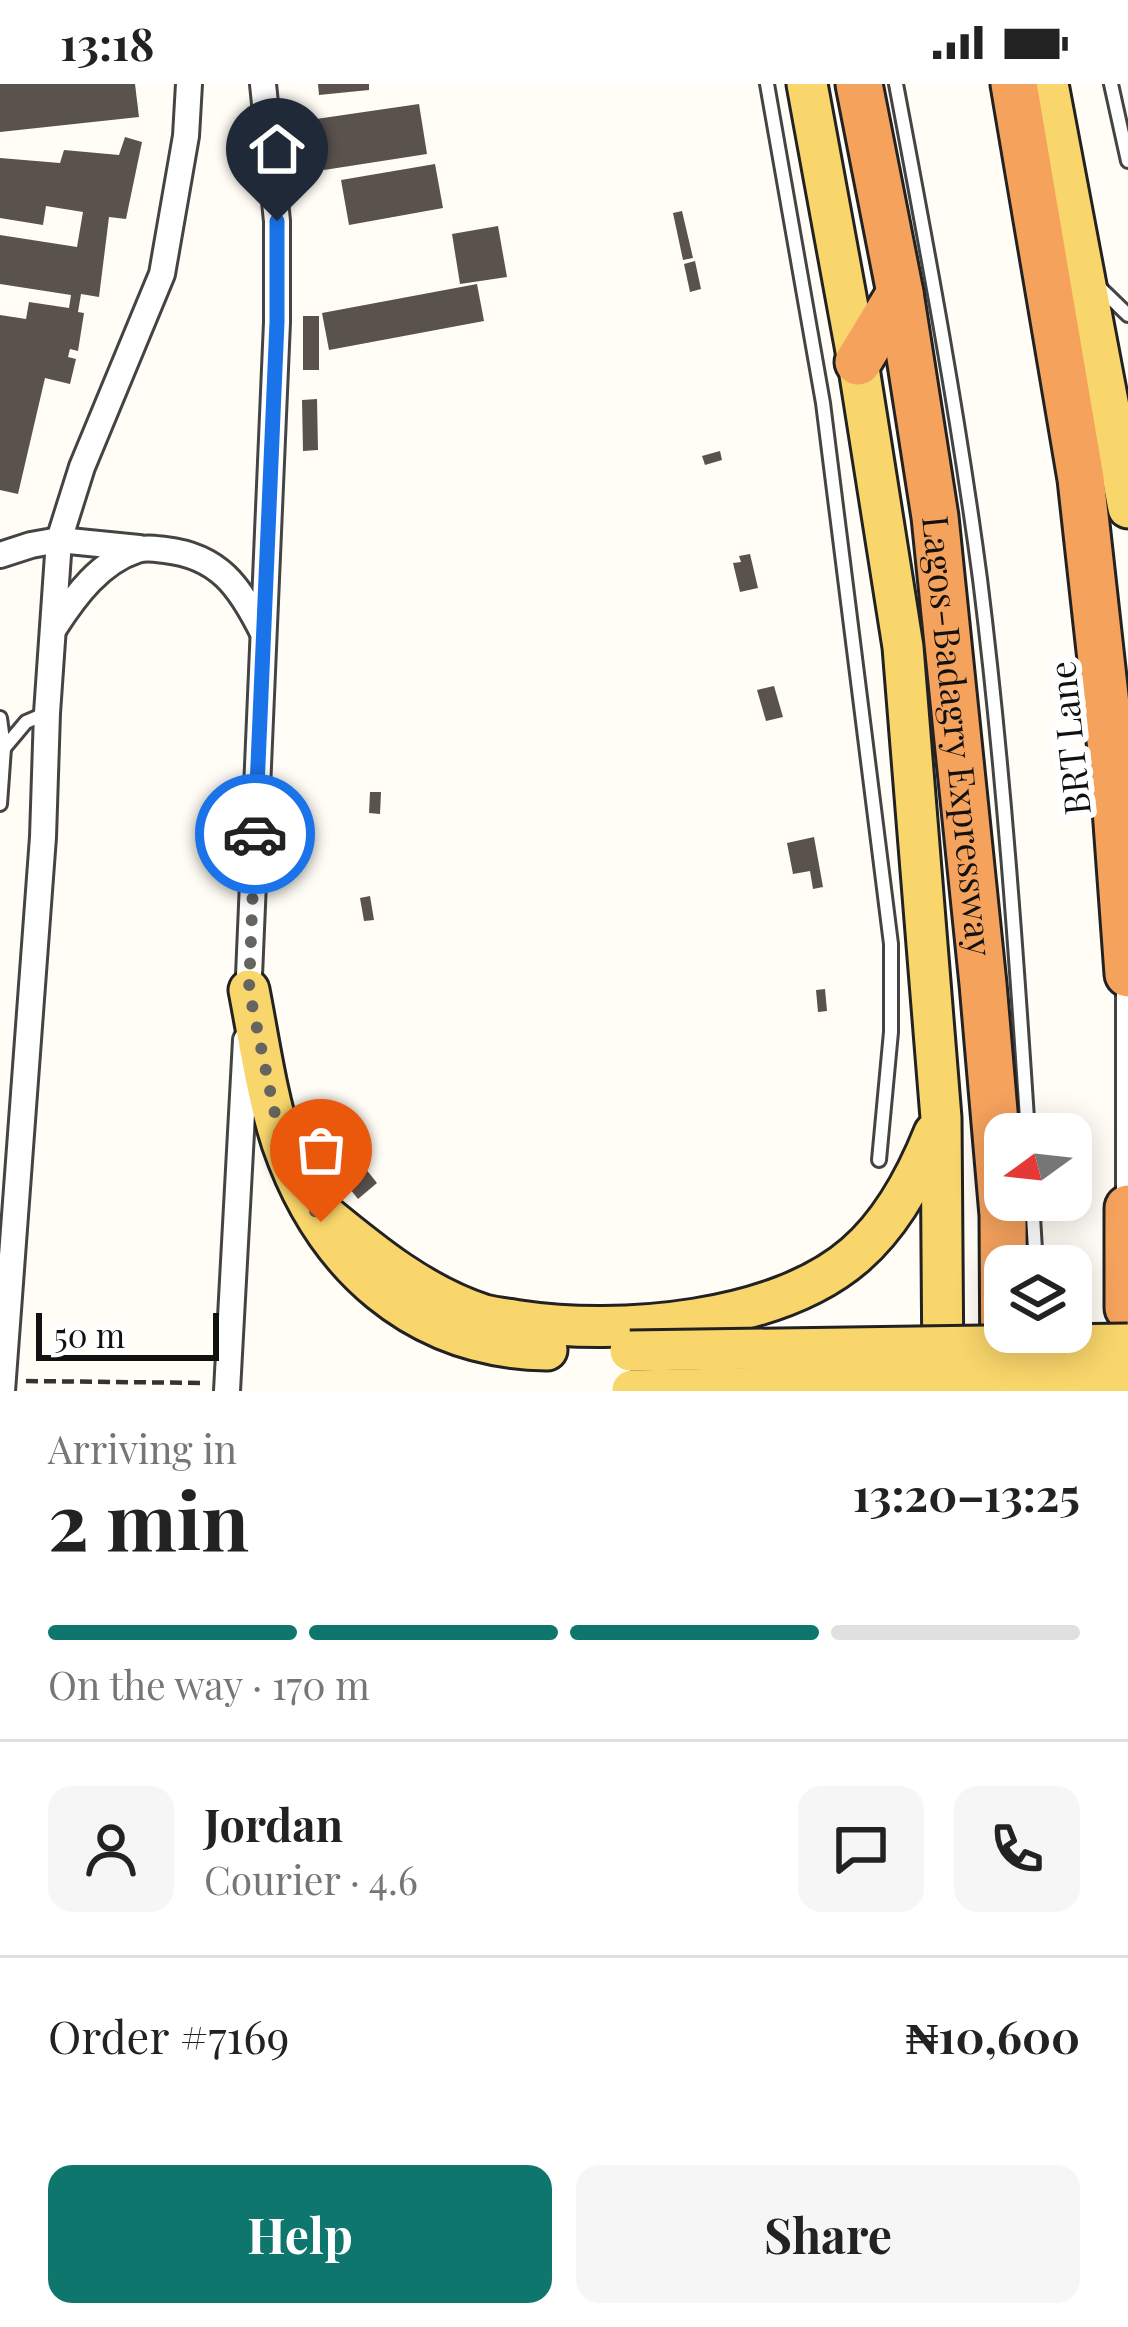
<!DOCTYPE html>
<html lang="en">
<head>
<meta charset="utf-8">
<style>
  :root { --surface:#fff; --page:#f6f6f6; --text:#222; --muted:#767676; --line:#e0e0e0; --accent:#0f766e }
  body { margin:0; font-family:"Playfair Display",serif; background:var(--page); color:var(--text); height:100vh; display:flex; flex-direction:column; font-size:45px; white-space:nowrap }
  * { box-sizing:border-box; margin:0 }
  p { font-size:39px; color:var(--muted) }
  .icon { flex:none; width:66px; height:66px; fill:none; stroke:currentColor; stroke-width:2; stroke-linecap:round; stroke-linejoin:round }
  .map { position:relative; height:1307px; overflow:hidden }
  .sheet { display:flex; flex-direction:column; background:var(--surface); flex:1 }
  .sheet>* { flex:none }
  .needle { width:78px; rotate:255deg }
  .fabs { position:absolute; left:984px; top:1029px; display:grid; gap:24px }
  .fabs a { display:grid; place-items:center; width:108px; height:108px; border-radius:24px; background:var(--surface); box-shadow:0 6px 30px #0003; font-size:60px }
  .scale { position:absolute; left:36px; bottom:30px; width:183px; box-sizing:border-box; padding-left:12px; border:6px solid #111; border-top:0; font-size:33px; line-height:42px; white-space:nowrap; color:#111; -webkit-text-stroke:9px #fff; paint-order:stroke }
  .pin { position:absolute; display:grid; place-items:center; width:102px; height:102px; color:#fff; margin:-123px -51px; border-radius:50% 50% 50% 0; rotate:-45deg; box-shadow:0 0 12px #0007 }
  .pin .icon { rotate:45deg }
  .courier { position:absolute; display:grid; place-items:center; width:120px; height:120px; margin:-60px; border:9px solid #1a73e8; border-radius:50%; background:#fff; color:#222; box-shadow:0 3px 15px #0007 }
  .overview em { font-style:normal; font-weight:700 }
  .overview div { display:flex; flex-direction:column-reverse }
  .overview { display:flex; align-items:center; justify-content:space-between; height:204px; padding:0 48px }
  h1 { font-size:78px; font-weight:700; line-height:90px }
  .bar { display:grid; grid-template-columns:repeat(4,1fr); gap:18px 12px; align-content:center; height:144px; padding:0 48px }
  .bar i { height:15px; border-radius:9px; background:var(--line) }
  .bar .active { background:var(--accent) }
  .bar p { grid-column:span 4 }
  .line { display:flex; align-items:center; gap:30px; padding:0 48px; border-top:3px solid var(--line) }
  .line div { flex:1 }
  .round { display:grid; place-items:center; flex:none; width:126px; height:126px; border-radius:24px; background:var(--page) }
  .cta { display:flex; gap:24px; margin-top:auto; padding:24px 48px }
  .cta a { flex:1; height:138px; border-radius:24px; background:var(--accent); color:#fff; font-size:48px; font-weight:700; line-height:138px; text-align:center }
  .cta a+a { background:var(--page); color:var(--text) }
  .status { display:flex; justify-content:space-between; align-items:center; height:84px; padding:0 60px; background:var(--surface); direction:ltr }
  .status svg { height:33px; fill:currentColor }
  .map>svg:first-child { display:block }
  .building { fill:#5a524d }
  .lines { fill:none; stroke-linecap:round; stroke-linejoin:round }
  .lane-casing { stroke:#444; stroke-width:18 }
  .street-casing { stroke:#444; stroke-width:30 }
  .primary-casing { stroke:#222; stroke-width:45 }
  .highway-casing { stroke:#222; stroke-width:51 }
  .path { stroke:#333; stroke-width:4.5; stroke-dasharray:12 6; stroke-linecap:butt }
  .lane { stroke:#fff; stroke-width:12 }
  .street { stroke:#fff; stroke-width:24 }
  .primary { stroke:#f9d66b; stroke-width:39 }
  .highway { stroke:#f5a25d; stroke-width:45 }
  .primary-bridge-casing { stroke:#222; stroke-width:45; stroke-linecap:butt }
  .primary-bridge { stroke:#f9d66b; stroke-width:39 }
  .done { stroke:#646461; stroke-width:12; stroke-dasharray:0 21.6 }
  .route { stroke:#1a73e8; stroke-width:15 }
  .labels { text-anchor:middle; stroke-width:12; stroke-linejoin:round; paint-order:stroke }
  .street-label { font-size:36px; fill:#111; stroke:#fff }
</style>
</head>
<body>
<div class="status"><b>13:18</b><svg viewBox="0 0 49 12"><path d="M0 12V9h3v3zM5 12V6h3v6zM10 12V3h3v9zM15 12V0h3v12zM26 1h20v11H26zM47 4h2v5h-2z"/></svg></div>
<div class="map">
<svg width="1128" height="1307" viewBox="0 0 1128 1307">
  <rect width="100%" height="100%" fill="#fffdf5"/>
  <g class="building">
    <path d="M0,0H135L139,33L0,48Z"/>
    <path d="M318,0H369V6L319,11Z"/>
    <path d="M419,20L427,70L324,86L316,35Z"/>
    <path d="M125,53L142,58L126,135L109,133L99,213L81,210L78,228L84,229L78,267L70,265L68,273L76,275L70,300L45,294L18,410L0,406V231L26,235L29,218L69,224L71,211L0,200V151L77,163L83,128L46,122L43,141L0,134V74L60,79L64,66L119,71Z"/>
    <path d="M435,80L443,124L349,141L341,96Z"/>
    <path d="M682,127L693,174L683,176L673,129Z"/>
    <path d="M498,142L507,193L460,200L452,150Z"/>
    <path d="M695,177L701,205L690,208L684,180Z"/>
    <path d="M477,200L484,237L329,266L322,229Z"/>
    <rect x="303" y="232" width="16" height="54"/>
    <path d="M317,315L318,366L303,367L302,316Z"/>
    <path d="M720,367L722,376L705,381L702,372Z"/>
    <path d="M750,470L758,504L740,508L733,479L741,478L739,472Z"/>
    <path d="M774,602L783,633L766,637L757,606Z"/>
    <path d="M370,708H381L380,730L369,729Z"/>
    <path d="M814,753L823,803L813,805L810,787L793,790L787,759Z"/>
    <path d="M370,812L374,836L364,837L360,814Z"/>
    <path d="M825,905L827,927L818,928L816,906Z"/>
    <path d="M345,1059L377,1099L358,1115L326,1075Z"/>
  </g>
  <g class="lines">
    <g class="lane-casing">
      <g id="lane">
        <path d="M767,0L823,319L891,860V948L879,1076"/>
        <path d="M896,0C927,164 958,329 980,495C1003,679 1016,865 1028,1050"/>
        <path d="M1111,0L1128,77"/>
        <path d="M1097,201L1128,231"/>
        <path d="M0,634L4,664L0,720"/>
        <path d="M5,663L26,638L47,629"/>
        <path d="M1123,1114V900"/>
        <path d="M1032,1116L1036,1182"/>
      </g>
    </g>
    <g class="street-casing">
      <g id="street">
        <path d="M0,471L31,461L59,456L139,464"/>
        <path d="M55,543C75,512 100,478 137,466C146,463 156,465 165,466C219,472 240,503 262,547"/>
        <path d="M248,915L277,238V137L263,0"/>
        <path d="M2,1307L43,753L47,629L59,456L82,383L162,190L186,52L189,0"/>
        <path d="M227,1307L246,956"/>
      </g>
    </g>
    <g class="primary-casing">
      <g id="primary">
        <path d="M807,0L858,278L903,563L941,1034L943,1296"/>
        <path d="M1048,0L1128,424"/>
        <path d="M249,906C259,957 266,1010 282,1059C324,1181 415,1264 547,1266"/>
        <path d="M308,1117C362,1161 416,1209 484,1231C496,1234 509,1235 520,1237C618,1252 777,1239 855,1171C892,1139 916,1094 934,1049"/>
      </g>
    </g>
    <g class="highway-casing">
      <g id="highway">
        <path id="s1" d="M859,0L900,209L935,433L983,900L1003,1131L1004,1301"/>
        <path d="M1014,0L1081,395L1113,684L1128,890"/>
        <path d="M858,278L900,209"/>
        <path d="M1128,1124V1224"/>
      </g>
    </g>
    <path class="path" d="M26,1297L206,1299"/>
    <use href="#lane" class="lane"/>
    <use href="#street" class="street"/>
    <use href="#primary" class="primary"/>
    <use href="#highway" class="highway"/>
    <g class="primary-bridge-casing">
      <g id="primary-bridge">
        <path d="M630,1267L1128,1260"/>
        <path d="M632,1306L1128,1296"/>
      </g>
    </g>
    <use href="#primary-bridge" class="primary-bridge"/>
  </g>
  <g class="lines">
    <path class="done" d="M255,750L249,906L280,1054L290,1081L321,1138"/>
    <path class="route" d="M255,750L277,238V137"/>
  </g>
  <g class="labels">
    <g class="street-label">
      <text dy="13" stroke="none"><textPath href="#s1" startOffset="660">Lagos-Badagry Expressway</textPath></text>
      <text transform="translate(1070 654) rotate(-96)" y="13">BRT Lane</text>
    </g>
  </g>
</svg>
<div class="fabs">
<a><svg class="needle" viewBox="-14 -14 28 28"><path d="M0-13l5 13h-10z" fill="#e53935"/><path d="M0 13l5-13h-10z" fill="#767676"/></svg></a>
<a><svg class="icon" aria-label="layers" viewBox="0 0 24 24"><path d="M12 4l9 5-9 5-9-5zM3 14l9 5 9-5"/></svg></a>
</div>
<div class="scale">50 m</div>
<div class="pin" style="left:321px;top:1138px;background:#ea580c"><svg class="icon" aria-label="bag" viewBox="0 0 24 24"><path d="M5 8h14l-1 12H6zM9 8a3 3 0 0 1 6 0"/></svg></div>
<div class="pin" style="left:277px;top:137px;background:#1f2937"><svg class="icon" aria-label="home" viewBox="0 0 24 24"><path d="M3 11l9-7 9 7M6 9v11h12V9"/></svg></div>
<div class="courier" style="left:255px;top:750px"><svg class="icon" aria-label="car" viewBox="0 0 24 24"><path d="M5 17H2v-5l4-1 3-4h7l3 4 3 1v5h-3M9 17h6M6 11h13"/><circle cx="7" cy="17" r="2"/><circle cx="17" cy="17" r="2"/></svg></div>
</div>
<section class="sheet">
<div class="overview"><div><h1>2 min</h1><p>Arriving in</p></div><em>13:20–13:25</em></div>
<div class="bar"><i class="active"></i><i class="active"></i><i class="active"></i><i></i><p>On the way · 170 m</p></div>
<div class="line" style="height:216px"><a class="round"><svg class="icon" aria-label="person" viewBox="0 0 24 24"><circle cx="12" cy="8" r="4"/><path d="M4 21q1-7 8-7t8 7"/></svg></a><div><b>Jordan</b><p>Courier · 4.6</p></div><a class="round"><svg class="icon" aria-label="chat" viewBox="0 0 24 24"><path d="M4 5h16v11H9l-5 4z"/></svg></a><a class="round"><svg class="icon" aria-label="phone" viewBox="0 0 24 24"><path d="M5 4h4l2 5-3 2q2 4 5 5l2-3 5 2v4C11 20 4 13 5 4z"/></svg></a></div>
<div class="line" style="height:156px"><div>Order #7169</div><b>₦10,600</b></div>
<div class="cta"><a>Help</a><a>Share</a></div>
</section>
</body>
</html>
